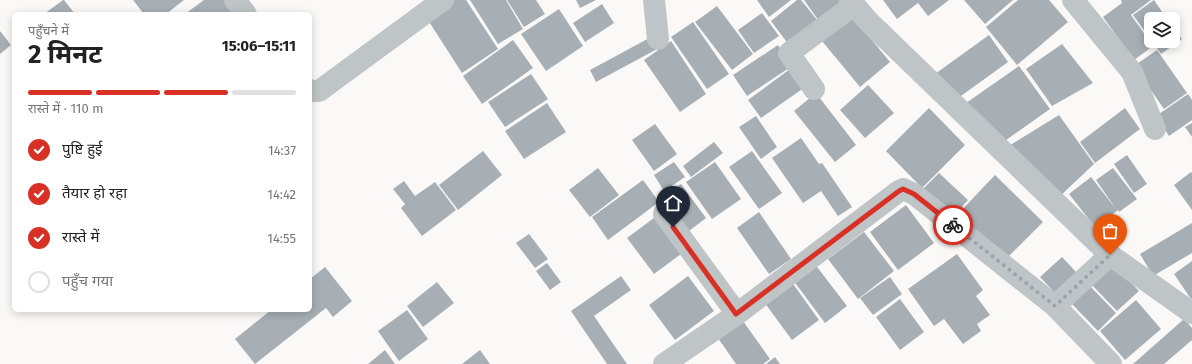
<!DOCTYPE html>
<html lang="hi">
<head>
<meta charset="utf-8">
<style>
  :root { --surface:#fff; --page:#f6f6f6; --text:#222; --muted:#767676; --line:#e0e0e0; --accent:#d93025 }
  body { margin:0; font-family:"Fira Sans","Noto Sans Devanagari",sans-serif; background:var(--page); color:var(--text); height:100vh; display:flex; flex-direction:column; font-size:15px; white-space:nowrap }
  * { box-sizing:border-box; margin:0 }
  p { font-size:13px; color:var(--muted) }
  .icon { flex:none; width:22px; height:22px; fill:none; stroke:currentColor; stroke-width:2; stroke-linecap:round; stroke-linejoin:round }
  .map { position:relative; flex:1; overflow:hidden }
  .drawer { position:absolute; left:12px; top:12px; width:300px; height:300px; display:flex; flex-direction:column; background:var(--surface); border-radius:6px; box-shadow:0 2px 10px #0003 }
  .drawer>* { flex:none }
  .tools { position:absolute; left:1144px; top:12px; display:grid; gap:8px }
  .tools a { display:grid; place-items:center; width:36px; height:36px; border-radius:6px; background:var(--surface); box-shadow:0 2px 10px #0003; font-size:20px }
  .pin { position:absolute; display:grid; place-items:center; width:34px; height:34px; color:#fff; margin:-41px -17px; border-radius:50% 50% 50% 0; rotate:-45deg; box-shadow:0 0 4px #0007 }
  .pin .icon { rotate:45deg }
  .courier { position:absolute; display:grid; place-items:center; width:40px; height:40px; margin:-20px; border:3px solid #d93025; border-radius:50%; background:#fff; color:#222; box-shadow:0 1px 5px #0007 }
  .head em { font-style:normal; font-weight:700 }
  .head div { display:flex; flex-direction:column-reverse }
  .head { display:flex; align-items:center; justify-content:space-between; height:68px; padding:0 16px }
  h1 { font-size:26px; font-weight:700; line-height:30px }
  .bar { display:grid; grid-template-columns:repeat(4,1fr); gap:6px 4px; align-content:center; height:48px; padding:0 16px }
  .bar i { height:5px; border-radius:3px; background:var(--line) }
  .bar .active { background:var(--accent) }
  .bar p { grid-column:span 4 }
  ol { padding:0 16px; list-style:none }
  li { display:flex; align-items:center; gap:12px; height:44px }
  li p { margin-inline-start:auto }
  li .icon { padding:4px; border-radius:50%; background:var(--accent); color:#fff; stroke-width:4 }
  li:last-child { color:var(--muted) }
  li i { width:22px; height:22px; border:2px solid var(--line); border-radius:50% }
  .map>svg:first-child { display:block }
  .building { fill:#a7afb4 }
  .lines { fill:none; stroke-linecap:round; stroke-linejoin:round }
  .minor { stroke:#bfc4c7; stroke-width:22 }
  .done { stroke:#9aa4a9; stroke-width:4; stroke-dasharray:0 7.2 }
  .route { stroke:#d93025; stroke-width:5 }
</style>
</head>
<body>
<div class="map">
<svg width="1192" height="364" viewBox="0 0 1192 364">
  <rect width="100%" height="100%" fill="#faf9f8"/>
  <g class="building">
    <path d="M63,0H64L75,14H44Z"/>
    <path d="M133,0H184L166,14H144Z"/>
    <path d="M204,0H226L234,10L228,14H185Z"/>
    <path d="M452,0H466L498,49L462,73L426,17Z"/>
    <path d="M470,0H506L523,29L498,44Z"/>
    <path d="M507,0H536L545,14L524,27Z"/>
    <path d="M576,0H596L580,8Z"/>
    <path d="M757,0H791L769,17Z"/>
    <path d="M797,0H801L818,21L789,45L771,21Z"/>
    <path d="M804,0H840L843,4L819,21Z"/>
    <path d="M883,0H949L928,16L918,3L897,19Z"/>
    <path d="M964,0H1013L985,24Z"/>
    <path d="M1018,0H1049L1068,22L1017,65L986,27Z"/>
    <path d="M1121,0H1151L1131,15L1153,46L1134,60L1103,17L1122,3Z"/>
    <path d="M1154,0L1167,19H1151V40L1133,15Z"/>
    <path d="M602,4L614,23L585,42L573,23Z"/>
    <path d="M717,6L753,54L732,70L695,22Z"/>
    <path d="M559,9L583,46L546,71L521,34Z"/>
    <path d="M762,13L779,36L754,53L738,30Z"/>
    <path d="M852,16L890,62L860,87L822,41Z"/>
    <path d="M693,22L729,74L707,89L671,37Z"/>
    <path d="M1173,27L1182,39L1161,54L1152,41H1173Z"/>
    <path d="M0,31L11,45L0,54Z"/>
    <path d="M989,35L1008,62L954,101L935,74Z"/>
    <path d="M653,36L659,48L596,82L590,70Z"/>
    <path d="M513,40L533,68L482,104L463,76Z"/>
    <path d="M671,41L706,94L680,112L644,60Z"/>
    <path d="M1062,44L1093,83L1052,106L1026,69Z"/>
    <path d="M778,45L792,66L747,96L733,75Z"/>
    <path d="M1157,50L1187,93L1164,109L1134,66Z"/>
    <path d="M794,66L808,85L761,118L748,100Z"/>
    <path d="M1019,66L1050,109L999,145L966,103Z"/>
    <path d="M531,74L548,99L505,127L488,102Z"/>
    <path d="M868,85L894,113L865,138L840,110Z"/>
    <path d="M816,93L856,145L835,162L794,111Z"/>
    <path d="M1188,94L1192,100V120L1169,136L1156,116Z"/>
    <path d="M547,103L566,132L524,159L505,131Z"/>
    <path d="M929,108L965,145L922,188L886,151Z"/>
    <path d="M1125,108L1140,129L1095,163L1080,142Z"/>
    <path d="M1059,115L1094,164L1058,198L1004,149Z"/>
    <path d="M756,116L777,147L761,159L739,127Z"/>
    <path d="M1192,123V137L1185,127Z"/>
    <path d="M655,124L677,154L654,171L632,140Z"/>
    <path d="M801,138L819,164L822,163L852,207L838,216L821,191L803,203L772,158Z"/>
    <path d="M714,142L723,153L691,177L683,166Z"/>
    <path d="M483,151L502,175L458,210L439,185Z"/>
    <path d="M752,151L782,193L759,209L729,167Z"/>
    <path d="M1127,155L1147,184L1134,193L1114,164Z"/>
    <path d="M674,162L685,177L664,191L654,175Z"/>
    <path d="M715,162L741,199L712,219L686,182Z"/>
    <path d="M598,168L619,195L590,217L569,190Z"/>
    <path d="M1113,168L1137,199L1119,212L1118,210L1095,227L1069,194L1091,177L1116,209L1096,180Z"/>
    <path d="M1191,172L1192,173V210L1174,185Z"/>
    <path d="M939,173L968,200L953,217L923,189Z"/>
    <path d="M995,175L1043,222L1003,262L956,216Z"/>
    <path d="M643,180L659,202L608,240L592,217Z"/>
    <path d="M404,181L415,196L435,182L456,210L422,236L401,208L405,204L393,189Z"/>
    <path d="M681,184L706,218L689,231L664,196Z"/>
    <path d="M906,205L934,243L898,270L870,232Z"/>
    <path d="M759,212L791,259L769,274L737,228Z"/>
    <path d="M658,215L685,251L654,274L627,238Z"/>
    <path d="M1192,223V253L1153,276L1140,254Z"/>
    <path d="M864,232L894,271L858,299L828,259Z"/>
    <path d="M529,234L548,259L535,268L516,243Z"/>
    <path d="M957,254L983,290L976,296L990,315L977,324L981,331L963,344L944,319L934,326L908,289Z"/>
    <path d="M1062,257L1077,273L1056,294L1040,277Z"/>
    <path d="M1192,261V298L1191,299L1174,274Z"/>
    <path d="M547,263L561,282L550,290L536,271Z"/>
    <path d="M814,263L847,306L825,323L793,280Z"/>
    <path d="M1112,263L1139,291L1117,311L1091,284Z"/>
    <path d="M325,267L352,301L333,317L326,308L255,364L235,339L271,310H310V279Z"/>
    <path d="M621,276L631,290L594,316L627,364H607L571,311Z"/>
    <path d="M688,276L714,311L675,340L649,305Z"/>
    <path d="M890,277L902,294L873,315L860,298Z"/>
    <path d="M791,281L819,320L792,340L764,302Z"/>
    <path d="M437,282L454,303L423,327L407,306Z"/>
    <path d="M1088,284L1116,313L1098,331L1070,302Z"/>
    <path d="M900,299L924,332L900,350L876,317Z"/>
    <path d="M1136,300L1161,329L1125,360L1100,331Z"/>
    <path d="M407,310L428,339L399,361L378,331Z"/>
    <path d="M1184,319L1192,328V340L1164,364H1133Z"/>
    <path d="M743,321L770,359L763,364H736L718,338Z"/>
    <path d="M385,350L395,364H368Z"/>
    <path d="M480,350L490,364H462Z"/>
    <path d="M775,357L780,364H766Z"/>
  </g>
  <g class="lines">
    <g class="minor">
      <path d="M235,0L246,14"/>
      <path d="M654,0L658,39"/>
      <path d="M850,0L868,21L1110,255L1192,313"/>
      <path d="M1073,0L1132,72L1155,129"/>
      <path d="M814,89L789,53L854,5"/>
      <path d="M310,90L312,91H319L443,0"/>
      <path d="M664,214L737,314"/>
      <path d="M1055,306L1110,255"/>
      <path d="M664,364L737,314L899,191L903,189L914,194L1055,306L1111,364"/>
    </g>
  </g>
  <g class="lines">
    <path class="done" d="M953,225L1055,306L1110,255"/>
    <path class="route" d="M673,227L736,314L899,191L903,189L914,194L953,225"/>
  </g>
</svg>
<div class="tools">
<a><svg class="icon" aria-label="layers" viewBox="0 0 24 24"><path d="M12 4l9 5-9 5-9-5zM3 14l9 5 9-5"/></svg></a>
</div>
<div class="pin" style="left:1110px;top:255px;background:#ea580c"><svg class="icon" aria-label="bag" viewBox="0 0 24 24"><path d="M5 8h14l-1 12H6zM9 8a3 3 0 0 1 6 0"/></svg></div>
<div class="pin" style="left:673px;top:227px;background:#1f2937"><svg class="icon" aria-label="home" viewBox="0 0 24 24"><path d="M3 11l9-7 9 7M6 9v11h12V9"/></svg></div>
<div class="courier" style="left:953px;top:225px"><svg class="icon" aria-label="bike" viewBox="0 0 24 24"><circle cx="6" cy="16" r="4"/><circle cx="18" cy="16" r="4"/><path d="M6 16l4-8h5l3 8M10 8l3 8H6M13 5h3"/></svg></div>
<section class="drawer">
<div class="head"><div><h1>2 मिनट</h1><p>पहुँचने में</p></div><em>15:06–15:11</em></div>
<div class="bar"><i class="active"></i><i class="active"></i><i class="active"></i><i></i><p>रास्ते में · 110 m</p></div>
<ol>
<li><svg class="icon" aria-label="check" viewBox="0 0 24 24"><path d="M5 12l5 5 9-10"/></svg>पुष्टि हुई<p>14:37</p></li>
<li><svg class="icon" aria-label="check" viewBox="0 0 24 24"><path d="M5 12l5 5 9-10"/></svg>तैयार हो रहा<p>14:42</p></li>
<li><svg class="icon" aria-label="check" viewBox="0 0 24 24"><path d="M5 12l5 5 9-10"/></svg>रास्ते में<p>14:55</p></li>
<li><i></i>पहुँच गया</li>
</ol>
</section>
</div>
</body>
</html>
